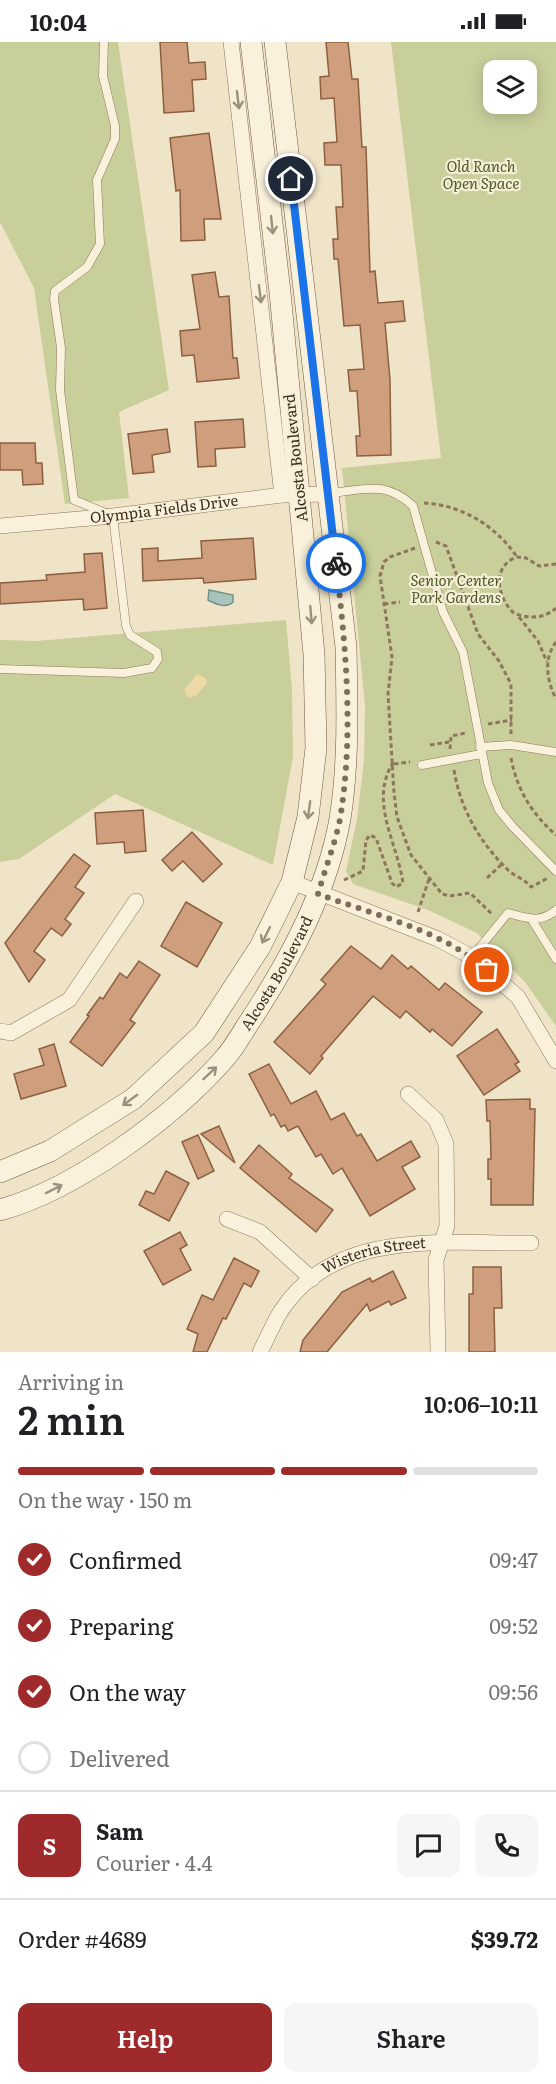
<!DOCTYPE html>
<html lang="en">
<head>
<meta charset="utf-8">
<style>
  :root { --surface:#fff; --page:#f6f6f6; --text:#202124; --muted:#757577; --line:#e0e0e0; --accent:#9e2a2b }
  body { margin:0; font-family:Literata,serif; background:var(--page); color:var(--text); height:100vh; display:flex; flex-direction:column; font-size:22px; white-space:nowrap }
  * { box-sizing:border-box; margin:0 }
  p { font-size:20px; color:var(--muted) }
  .icon { flex:none; width:33px; height:33px; fill:none; stroke:currentColor; stroke-width:2; stroke-linecap:round; stroke-linejoin:round }
  .map { position:relative; height:1310px; overflow:hidden }
  .side { display:flex; flex-direction:column; background:var(--surface); flex:1 }
  .side>* { flex:none }
  .controls { position:absolute; left:483px; top:18px; display:grid; gap:12px }
  .controls a { display:grid; place-items:center; width:54px; height:54px; border-radius:12px; background:var(--surface); box-shadow:0 3px 15px #0003; font-size:30px }
  .pin { position:absolute; display:grid; place-items:center; width:51px; height:51px; color:#fff; margin:-26px; border:3px solid #fff; border-radius:50%; box-shadow:0 2px 6px #0007 }
  .courier { position:absolute; display:grid; place-items:center; width:60px; height:60px; margin:-30px; border:4px solid #1a73e8; border-radius:50%; background:#fff; color:#222; box-shadow:0 2px 8px #0007 }
  .head em { font-style:normal; font-weight:600 }
  .head div { display:flex; flex-direction:column-reverse }
  .head { display:flex; align-items:center; justify-content:space-between; height:102px; padding:0 18px }
  h1 { font-size:39px; font-weight:600; line-height:45px }
  .bar { display:grid; grid-template-columns:repeat(4,1fr); gap:9px 6px; align-content:center; height:72px; padding:0 18px }
  .bar i { height:8px; border-radius:4px; background:var(--line) }
  .bar .on { background:var(--accent) }
  .bar p { grid-column:span 4 }
  .line { display:flex; align-items:center; gap:15px; padding:0 18px; border-top:2px solid var(--line) }
  .line div { flex:1 }
  .round { display:grid; place-items:center; flex:none; width:63px; height:63px; border-radius:12px; background:var(--page) }
  ol { padding:0 18px; list-style:none }
  li { display:flex; align-items:center; gap:18px; height:66px }
  li p { margin-inline-start:auto }
  li .icon { padding:6px; border-radius:50%; background:var(--accent); color:#fff; stroke-width:4 }
  li:last-child { color:var(--muted) }
  li i { width:33px; height:33px; border:3px solid var(--line); border-radius:50% }
  .action { display:flex; gap:12px; margin-top:auto; padding:12px 18px }
  .action a { flex:1; height:69px; border-radius:12px; background:var(--accent); color:#fff; font-size:24px; font-weight:600; line-height:69px; text-align:center }
  .action a+a { background:var(--page); color:var(--text) }
  .status { display:flex; justify-content:space-between; align-items:center; height:42px; padding:0 30px; background:var(--surface); direction:ltr }
  .status svg { height:16px; fill:currentColor }
  .map>svg:first-child { display:block }
  .green { fill:#c9cf9b; fill-rule:evenodd }
  .sand { fill:#ecd9a5 }
  .water { fill:#a9c4bc; stroke:#6f938a; stroke-width:1.5 }
  .building { fill:#cf9f7d; stroke:#8d5f41; stroke-width:1.5 }
  .lines { fill:none; stroke-linecap:round; stroke-linejoin:round }
  .service-casing { stroke:#8d765c; stroke-width:9 }
  .minor-casing { stroke:#8d765c; stroke-width:16 }
  .secondary-casing { stroke:#6f573f; stroke-width:22 }
  .path { stroke:#8d765c; stroke-width:3; stroke-dasharray:4.5 3; stroke-linecap:butt }
  .service { stroke:#faf1dc; stroke-width:8 }
  .minor { stroke:#faf1dc; stroke-width:15 }
  .secondary { stroke:#faf1dc; stroke-width:21 }
  .oneway { stroke:#9c907e }
  .done { stroke:#7c6e5b; stroke-width:6; stroke-dasharray:0 10.8 }
  .route { stroke:#1a73e8; stroke-width:8 }
  .labels { text-anchor:middle; stroke-width:4.5; stroke-linejoin:round; paint-order:stroke }
  .park-label { font-size:15px; font-style:italic; fill:#4d5a26; stroke:#f7eed8 }
  .street-label { font-size:15px; fill:#3d2e20; stroke:#f7eed8 }
</style>
</head>
<body>
<div class="status"><b>10:04</b><svg viewBox="0 0 49 12"><path d="M0 12V9h3v3zM5 12V6h3v6zM10 12V3h3v9zM15 12V0h3v12zM26 1h20v11H26zM47 4h2v5h-2z"/></svg></div>
<div class="map">
<svg width="556" height="1310" viewBox="0 0 556 1310">
  <rect width="100%" height="100%" fill="#f0e4c8"/>
  <g class="green">
    <path d="M0,0H118L169,348L119,370L129,456L65,462L34,246L0,180Z"/>
    <path d="M391,0H556V984L525,940L477,891L428,868L353,842L346,829L357,777L364,718L365,664L342,426L441,416ZM494,28H526V62H494Z"/>
    <path d="M286,578L292,647L293,715L273,823L115,752L19,817L0,820V598L36,599Z"/>
  </g>
  <path class="sand" d="M197,632L206,636L207,641L196,654L188,656L184,648Z"/>
  <path class="water" d="M209,548L233,553V560C226,567 216,562 208,558Z"/>
  <g class="building">
    <path d="M160,0H187L189,21L205,20L206,37L192,38L194,69L164,71Z"/>
    <path d="M326,0H348L352,37H358L362,105H366L370,230L375,229L378,261L403,259L405,279L385,281L390,338L391,413L357,414L356,394H360L357,349H350L348,328L364,327L360,283L344,284L338,217H334L333,197H338L336,165H343L341,123H325L324,101L337,100L334,56L321,57L320,35L329,34Z"/>
    <path d="M209,91L221,177H204L205,198L181,199L180,148L176,149L170,96Z"/>
    <path d="M215,230L219,255L229,254L233,316H237L239,336L197,340L194,313L182,314L180,289L200,287L192,233Z"/>
    <path d="M243,377L245,405L215,407L216,424L198,425L195,380Z"/>
    <path d="M167,387L170,410L152,413L154,430L133,432L128,392Z"/>
    <path d="M0,401H35L36,421H42L43,442L23,443L22,428H0Z"/>
    <path d="M253,496L256,537L204,541L203,536L143,539L142,507L158,506V519L202,516L201,499Z"/>
    <path d="M102,511L107,566L84,568L83,557L0,562V541L47,538L46,533L85,530L84,512Z"/>
    <path d="M143,768L146,809L125,811L124,800L97,802L95,771Z"/>
    <path d="M192,790L222,822L203,840L183,819L172,829L162,818Z"/>
    <path d="M74,812L90,824L75,845L84,851L65,877L71,882L62,894L51,886L34,909L45,918L29,940L5,901Z"/>
    <path d="M186,860L222,881L197,925L161,904Z"/>
    <path d="M351,904L381,927L392,913L408,927L411,924L439,948L445,941L482,970L452,1004L432,987L430,990L406,969L400,976L373,954L321,1014L323,1016L310,1032L274,1000L326,942L321,938Z"/>
    <path d="M139,919L160,933L130,978L135,981L102,1024L70,1000L89,974L87,973L100,955L103,957L120,931L127,936Z"/>
    <path d="M497,987L519,1020L515,1022L520,1029L484,1053L457,1014Z"/>
    <path d="M54,1002L66,1044L21,1057L14,1032L44,1023L39,1007Z"/>
    <path d="M269,1022L291,1062L316,1049L331,1078L344,1071L357,1094L361,1092L377,1119L411,1099L420,1115L402,1125L415,1147L370,1174L342,1126L333,1132L321,1112L316,1115L298,1084L288,1089L285,1083L281,1085L274,1072L271,1074L249,1032Z"/>
    <path d="M530,1057V1067H535L533,1163H491V1137H488V1117H491L490,1079H487L486,1058Z"/>
    <path d="M219,1084L235,1121L201,1092Z"/>
    <path d="M198,1093L214,1129L198,1137L182,1100Z"/>
    <path d="M259,1103L292,1132L289,1136L333,1168L316,1190L240,1126Z"/>
    <path d="M166,1129L189,1141L169,1179L139,1163L146,1149L154,1152Z"/>
    <path d="M180,1190L187,1203L180,1207L191,1228L163,1243L144,1209Z"/>
    <path d="M234,1216L259,1229L251,1245L244,1241L226,1277L223,1276L207,1310H193L198,1292L187,1287L202,1253L213,1258Z"/>
    <path d="M473,1225H501L502,1266H494L495,1310H469V1252H473Z"/>
    <path d="M393,1229L406,1256L391,1263L389,1259L370,1269L367,1262L327,1310H300L303,1298L342,1250L370,1236L372,1240Z"/>
  </g>
  <g class="lines">
    <g class="service-casing">
      <g id="service">
        <path d="M330,451C365,448 385,438 413,464L443,570L463,610L488,741L499,768L513,785L556,829"/>
        <path d="M0,627L124,631L152,626L158,617L157,610L130,593L126,584L113,474L74,458L60,348L61,306L54,257L55,249L87,225L100,202L97,138L115,97V84L103,34L104,0"/>
        <path d="M480,705L511,703L556,710"/>
        <path d="M422,723L481,712"/>
        <path d="M532,878L556,917"/>
        <path d="M472,915L508,871C526,876 540,882 556,868"/>
      </g>
    </g>
    <g class="minor-casing">
      <g id="minor">
        <path d="M231,0L282,453"/>
        <path id="s1" d="M0,484L113,474L282,453L328,452"/>
        <path d="M292,840L438,897L472,915L518,955L556,1019"/>
        <path d="M0,989L11,991L69,958L136,859"/>
        <path d="M408,1052L436,1078L446,1102L447,1184L436,1218L438,1310"/>
        <path d="M227,1177L260,1190L312,1237"/>
        <path id="s2" d="M260,1310C267,1297 273,1282 281,1269C336,1185 446,1202 531,1201"/>
      </g>
    </g>
    <g class="secondary-casing">
      <g id="secondary">
        <path d="M0,1130L50,1109L133,1057L204,991L260,905L292,840L308,775L316,706L314,612L280,250L251,0"/>
        <path id="s3" d="M0,1168C76,1147 172,1076 224,1017C235,1005 243,989 252,976C291,916 327,849 340,777C349,720 347,663 346,605L275,0"/>
      </g>
    </g>
    <g class="path">
      <path d="M424,461C462,463 496,484 517,515"/>
      <path d="M436,500L446,504L478,592L499,619L511,642V693"/>
      <path d="M415,506L390,515L384,520L380,534L392,615L388,652L394,751L397,775L411,813L442,852L450,854L470,851L492,872"/>
      <path d="M556,522L539,524L526,516L517,515C491,524 497,556 514,571C528,577 544,577 556,566"/>
      <path d="M384,562L400,560"/>
      <path d="M519,575L538,599L547,620"/>
      <path d="M556,600C543,617 547,639 556,657"/>
      <path d="M488,682L512,678"/>
      <path d="M430,703L449,700"/>
      <path d="M450,707L451,694L466,691"/>
      <path d="M511,716C517,748 532,772 556,793"/>
      <path d="M394,722L410,720"/>
      <path d="M454,728C460,766 479,799 506,826C513,834 524,836 531,845L548,836"/>
      <path d="M487,836L502,822"/>
      <path d="M344,838L363,829L366,798L370,793L376,796L392,841L396,845L403,841C397,799 368,759 394,719"/>
      <path d="M418,870L429,837"/>
    </g>
    <use href="#service" class="service"/>
    <use href="#minor" class="minor"/>
    <use href="#secondary" class="secondary"/>
  </g>
  <defs><path id="oneway-shaft" d="M-6 0H5M1.5-3L5.5 0L1.5 3" fill="none" stroke-width="1.6" stroke-linecap="round" stroke-linejoin="round" transform="scale(1.5)"/></defs>
  <g class="oneway">
    <use href="#oneway-shaft" transform="translate(238 58) rotate(83)"/>
    <use href="#oneway-shaft" transform="translate(272 183) rotate(84)"/>
    <use href="#oneway-shaft" transform="translate(260 252) rotate(83)"/>
    <use href="#oneway-shaft" transform="translate(311 573) rotate(85)"/>
    <use href="#oneway-shaft" transform="translate(309 768) rotate(98)"/>
    <use href="#oneway-shaft" transform="translate(266 893) rotate(116)"/>
    <use href="#oneway-shaft" transform="translate(210 1031) rotate(-43)"/>
    <use href="#oneway-shaft" transform="translate(130 1058) rotate(144)"/>
    <use href="#oneway-shaft" transform="translate(54 1147) rotate(-27)"/>
  </g>
  <g class="lines">
    <path class="done" d="M336,521C346,607 354,692 340,777C335,802 325,827 318,852C374,873 442,888 487,928"/>
    <path class="route" d="M291,137L336,521"/>
  </g>
  <g class="labels">
    <g class="park-label">
      <text x="481" y="130">Old Ranch<tspan x="481" dy="17">Open Space</tspan></text>
      <text x="456" y="544">Senior Center<tspan x="456" dy="17">Park Gardens</tspan></text>
    </g>
    <g class="street-label">
      <text transform="translate(296 416) rotate(-96)" y="5">Alcosta Boulevard</text>
      <text dy="5" stroke="none"><textPath href="#s1" startOffset="165">Olympia Fields Drive</textPath></text>
      <text dy="5" stroke="none"><textPath href="#s3" startOffset="374">Alcosta Boulevard</textPath></text>
      <text dy="5" stroke="none"><textPath href="#s2" startOffset="159">Wisteria Street</textPath></text>
    </g>
  </g>
</svg>
<div class="controls">
<a><svg class="icon" aria-label="layers" viewBox="0 0 24 24"><path d="M12 4l9 5-9 5-9-5zM3 14l9 5 9-5"/></svg></a>
</div>
<div class="pin" style="left:487px;top:928px;background:#ea580c"><svg class="icon" aria-label="bag" viewBox="0 0 24 24"><path d="M5 8h14l-1 12H6zM9 8a3 3 0 0 1 6 0"/></svg></div>
<div class="pin" style="left:291px;top:137px;background:#1f2937"><svg class="icon" aria-label="home" viewBox="0 0 24 24"><path d="M3 11l9-7 9 7M6 9v11h12V9"/></svg></div>
<div class="courier" style="left:336px;top:521px"><svg class="icon" aria-label="bike" viewBox="0 0 24 24"><circle cx="6" cy="16" r="4"/><circle cx="18" cy="16" r="4"/><path d="M6 16l4-8h5l3 8M10 8l3 8H6M13 5h3"/></svg></div>
</div>
<section class="side">
<div class="head"><div><h1>2 min</h1><p>Arriving in</p></div><em>10:06–10:11</em></div>
<div class="bar"><i class="on"></i><i class="on"></i><i class="on"></i><i></i><p>On the way · 150 m</p></div>
<ol>
<li><svg class="icon" aria-label="check" viewBox="0 0 24 24"><path d="M5 12l5 5 9-10"/></svg>Confirmed<p>09:47</p></li>
<li><svg class="icon" aria-label="check" viewBox="0 0 24 24"><path d="M5 12l5 5 9-10"/></svg>Preparing<p>09:52</p></li>
<li><svg class="icon" aria-label="check" viewBox="0 0 24 24"><path d="M5 12l5 5 9-10"/></svg>On the way<p>09:56</p></li>
<li><i></i>Delivered</li>
</ol>
<div class="line" style="height:108px"><b class="round" style="background:var(--accent);color:#fff">S</b><div><b>Sam</b><p>Courier · 4.4</p></div><a class="round"><svg class="icon" aria-label="chat" viewBox="0 0 24 24"><path d="M4 5h16v11H9l-5 4z"/></svg></a><a class="round"><svg class="icon" aria-label="phone" viewBox="0 0 24 24"><path d="M5 4h4l2 5-3 2q2 4 5 5l2-3 5 2v4C11 20 4 13 5 4z"/></svg></a></div>
<div class="line" style="height:78px"><div>Order #4689</div><b>$39.72</b></div>
<div class="action"><a>Help</a><a>Share</a></div>
</section>
</body>
</html>
